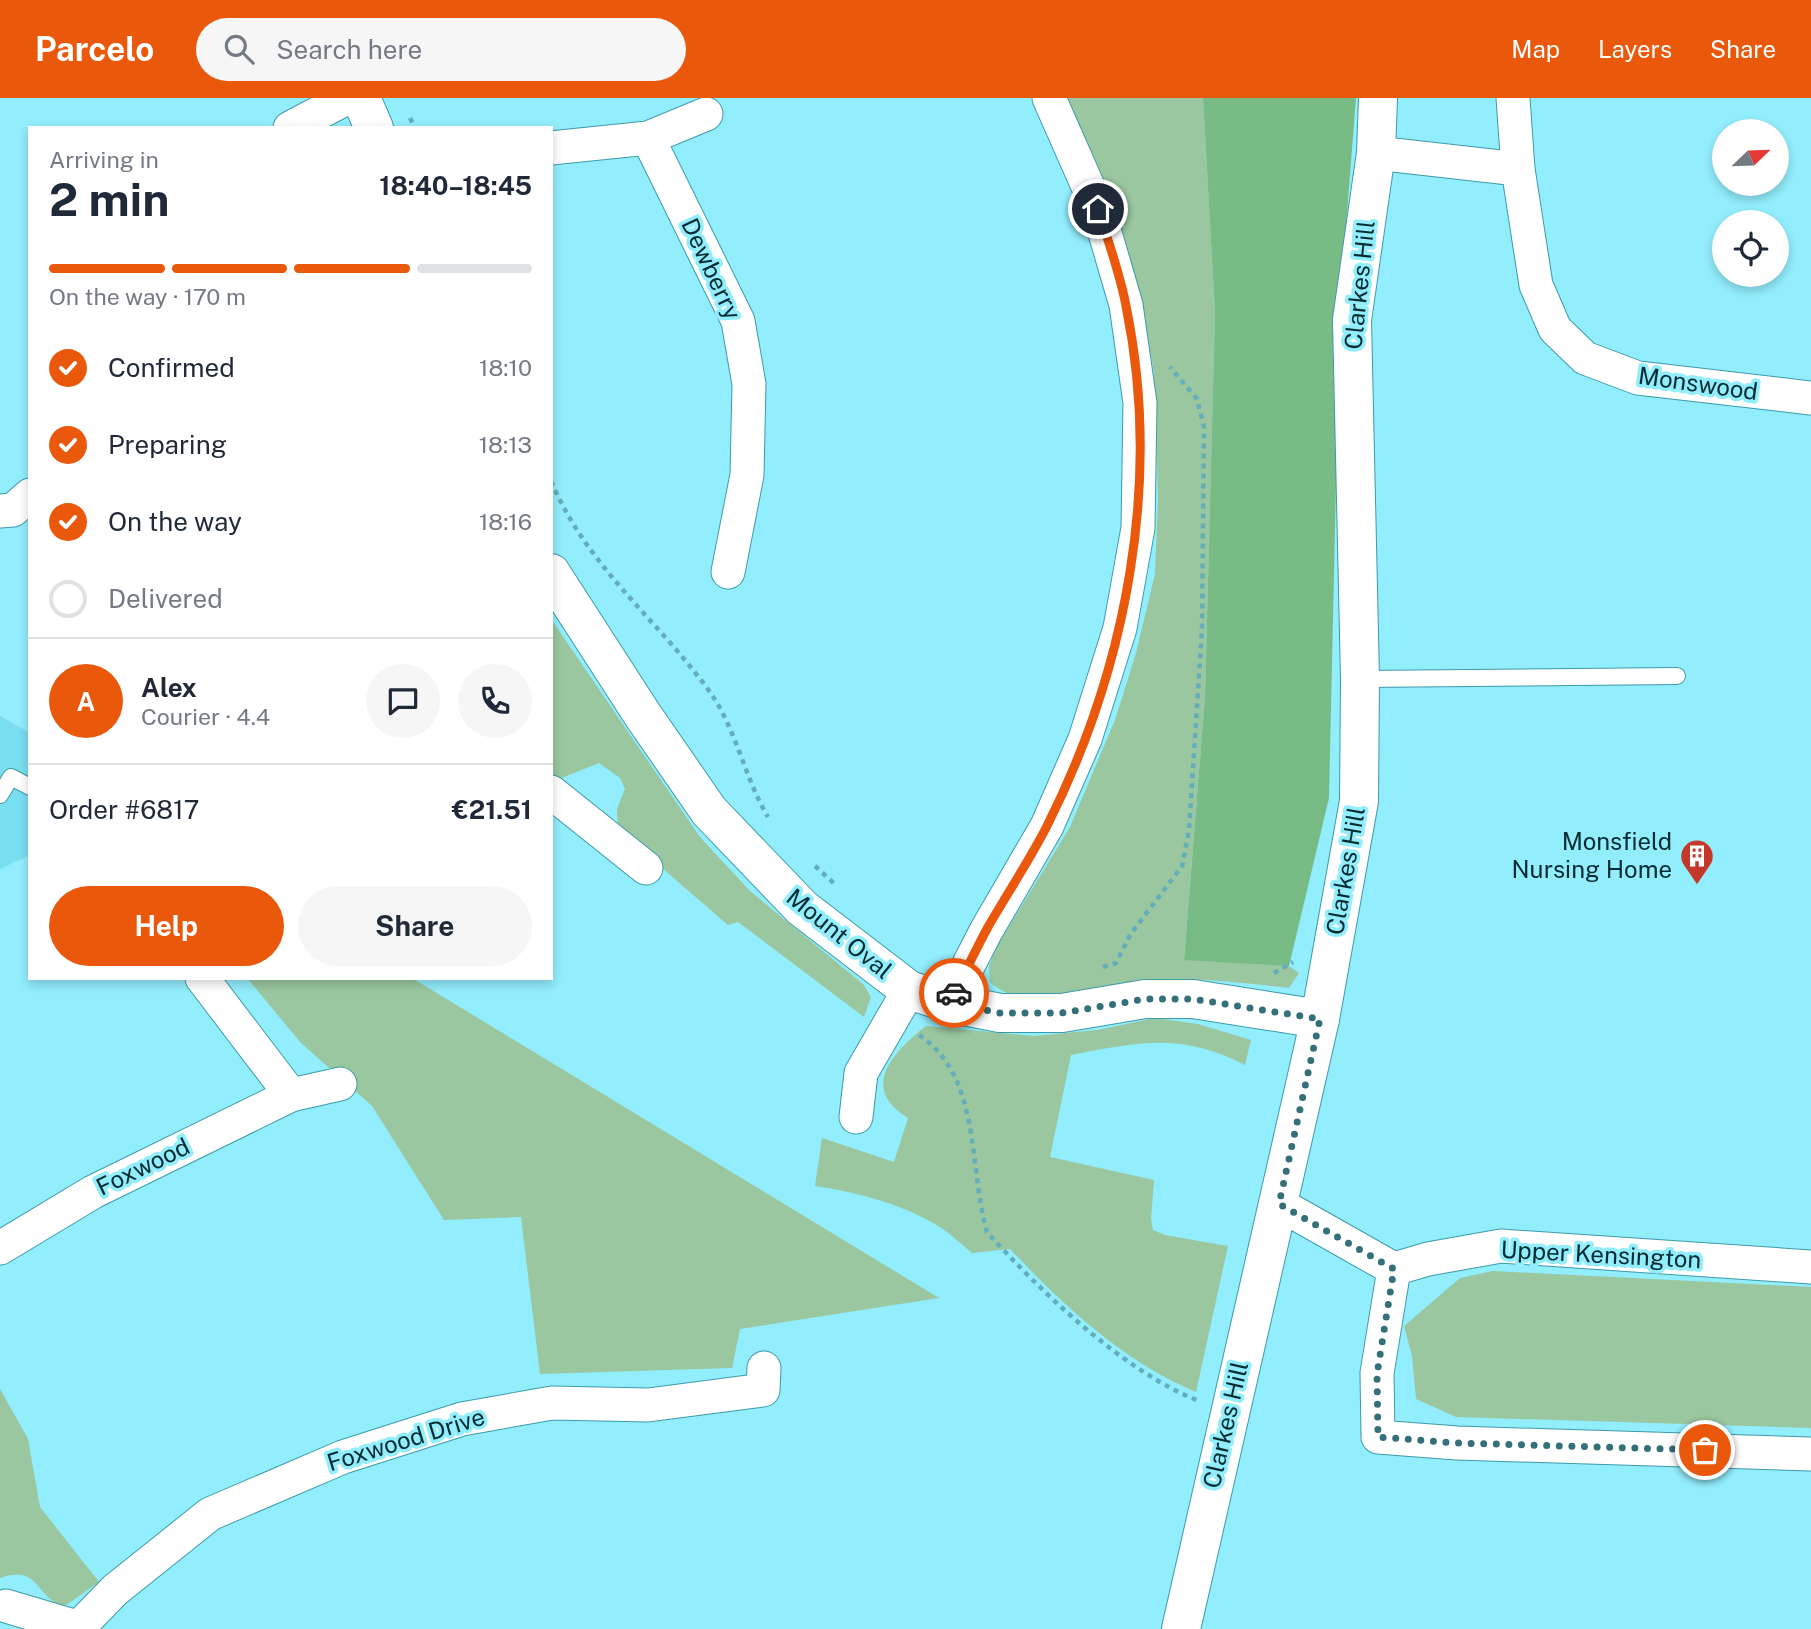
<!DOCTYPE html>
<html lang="en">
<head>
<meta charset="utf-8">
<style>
  :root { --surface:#fff; --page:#f6f6f7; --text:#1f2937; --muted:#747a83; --line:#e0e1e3; --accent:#ea580c }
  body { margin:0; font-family:"Public Sans",sans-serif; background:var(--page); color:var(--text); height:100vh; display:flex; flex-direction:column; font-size:26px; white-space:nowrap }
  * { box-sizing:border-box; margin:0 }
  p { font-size:23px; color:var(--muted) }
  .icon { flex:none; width:38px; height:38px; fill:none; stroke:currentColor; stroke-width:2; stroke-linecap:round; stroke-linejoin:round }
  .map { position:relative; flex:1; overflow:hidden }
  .sheet { position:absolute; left:28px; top:28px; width:525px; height:854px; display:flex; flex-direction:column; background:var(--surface); border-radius:0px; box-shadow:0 4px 10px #0003 }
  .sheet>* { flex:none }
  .needle { width:46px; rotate:67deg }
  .buttons { position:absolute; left:1712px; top:21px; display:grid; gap:14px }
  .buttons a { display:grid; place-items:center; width:77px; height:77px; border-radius:50%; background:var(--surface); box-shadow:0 4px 10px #0003; font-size:35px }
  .pin { position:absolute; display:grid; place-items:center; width:60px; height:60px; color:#fff; margin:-30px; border:4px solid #fff; border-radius:50%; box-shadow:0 2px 7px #0007 }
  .courier { position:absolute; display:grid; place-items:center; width:70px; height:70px; margin:-35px; border:5px solid #ea580c; border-radius:50%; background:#fff; color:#222; box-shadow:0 2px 9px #0007 }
  .head em { font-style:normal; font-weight:700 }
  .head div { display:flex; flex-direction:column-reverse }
  .head { display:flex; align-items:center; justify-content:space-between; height:119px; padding:0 21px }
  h1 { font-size:46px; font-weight:700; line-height:52px }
  .bar { display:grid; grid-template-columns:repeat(4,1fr); gap:10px 7px; align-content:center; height:84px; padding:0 21px }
  .bar i { height:9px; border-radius:5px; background:var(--line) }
  .bar .on { background:var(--accent) }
  .bar p { grid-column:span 4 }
  .line { display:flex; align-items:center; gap:18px; padding:0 21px; border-top:2px solid var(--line) }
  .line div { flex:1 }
  .round { display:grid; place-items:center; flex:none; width:74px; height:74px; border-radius:37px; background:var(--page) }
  ol { padding:0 21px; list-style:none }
  li { display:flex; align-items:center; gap:21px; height:77px }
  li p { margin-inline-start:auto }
  li .icon { padding:7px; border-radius:50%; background:var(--accent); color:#fff; stroke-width:4 }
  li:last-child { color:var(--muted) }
  li i { width:38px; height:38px; border:4px solid var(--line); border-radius:50% }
  .primary-button { display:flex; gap:14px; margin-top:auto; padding:14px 21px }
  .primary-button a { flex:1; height:80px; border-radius:42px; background:var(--accent); color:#fff; font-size:28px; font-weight:700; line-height:80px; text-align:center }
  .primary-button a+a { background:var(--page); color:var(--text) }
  header { display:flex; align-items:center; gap:42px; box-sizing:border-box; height:98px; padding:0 35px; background:var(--accent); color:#fff }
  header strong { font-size:33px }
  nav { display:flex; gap:38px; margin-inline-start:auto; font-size:24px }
  .search { width:490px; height:63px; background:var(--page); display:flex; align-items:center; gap:18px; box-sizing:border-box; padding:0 24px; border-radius:38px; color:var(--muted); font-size:26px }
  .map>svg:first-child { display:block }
  .built { fill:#79dff0 }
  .green { fill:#9ac7a0 }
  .forest { fill:#79bb85 }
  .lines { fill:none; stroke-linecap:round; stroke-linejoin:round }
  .lane-casing { stroke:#3d9ba9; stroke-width:18 }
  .street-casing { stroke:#3d9ba9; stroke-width:35 }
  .secondary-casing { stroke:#3d9ba9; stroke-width:40 }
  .path { stroke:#63aeba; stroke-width:4.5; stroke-dasharray:5 5; stroke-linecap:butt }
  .lane { stroke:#fff; stroke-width:16 }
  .street { stroke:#fff; stroke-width:33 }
  .secondary { stroke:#fff; stroke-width:38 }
  .done { stroke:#347079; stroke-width:7; stroke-dasharray:0 12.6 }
  .route { stroke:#ea580c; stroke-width:9 }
  .labels { text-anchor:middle; stroke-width:7; stroke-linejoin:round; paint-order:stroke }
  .street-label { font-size:24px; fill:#022c32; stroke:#92edfc }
  .poi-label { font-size:24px; fill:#022c32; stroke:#92edfc; text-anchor:end }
</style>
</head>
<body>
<header>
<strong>Parcelo</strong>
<div class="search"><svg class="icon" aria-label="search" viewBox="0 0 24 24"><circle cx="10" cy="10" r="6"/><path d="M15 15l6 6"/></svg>Search here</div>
<nav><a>Map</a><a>Layers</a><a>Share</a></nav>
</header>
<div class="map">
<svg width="1811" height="1531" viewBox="0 0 1811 1531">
  <rect width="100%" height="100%" fill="#92edfc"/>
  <path class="built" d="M0,618L30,635V757L0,771Z"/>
  <g class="green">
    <path d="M1065,0H1203L1215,215L1205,599L1184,861L1289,868L1299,875L1289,890C1246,885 1193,879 1150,882C1103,886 1028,920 990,884L989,868L997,848L1070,729L1115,622L1136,555L1155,476L1158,400L1154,275L1141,200Z"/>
    <path d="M551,521L700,739L750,793L863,886L871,899L864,919L738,824L728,827L618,732L617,711L625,691L620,680L599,665L559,681L551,678Z"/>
    <path d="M247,880H412L939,1200L740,1231L732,1270L540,1276L521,1119L444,1122L372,1008L301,945Z"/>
    <path d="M1155,920L1198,926L1251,942L1245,967C1180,934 1139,944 1071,957L1050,1059L1154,1082L1151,1121L1153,1132L1165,1137L1228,1148L1196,1294C1124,1264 1063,1207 1010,1151L972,1155C961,1146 950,1135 938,1128C903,1106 856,1094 815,1088L822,1040L894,1064L908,1020C858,990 894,953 926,928L1034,938L1097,932Z"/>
    <path d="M1493,1173L1811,1189V1330L1456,1319L1416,1301L1412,1258L1404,1228L1460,1180Z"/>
    <path d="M0,1291L28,1341L40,1409L99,1484L65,1508C35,1502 41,1465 0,1480Z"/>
  </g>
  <path class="forest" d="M1203,0H1356L1340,204L1329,700L1289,868L1184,862L1205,599L1215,215Z"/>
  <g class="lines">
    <g class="lane-casing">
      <g id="lane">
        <path d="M1360,581L1677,578"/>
        <path d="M0,697L11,679L30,689"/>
      </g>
    </g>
    <g class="street-casing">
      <g id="street">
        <path d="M1513,0L1518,71"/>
        <path d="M290,30L347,0"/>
        <path d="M648,40L738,223L749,286L747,377L728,474"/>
        <path d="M551,50L648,40L706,16"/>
        <path d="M1376,55L1518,71L1536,187L1555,231L1585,260L1638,280L1811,300"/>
        <path d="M0,413L13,412L30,397"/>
        <path d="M551,694L646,770"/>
        <path d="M202,880L291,997"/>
        <path d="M949,905L986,833L1047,728L1085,641L1120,530L1138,430L1140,305L1126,207L1098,111L1049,0"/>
        <path d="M856,1019L861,975L909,892"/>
        <path d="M1279,1106L1394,1171L1428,1161L1501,1148L1811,1169"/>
        <path d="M0,1150L93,1094L291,997L340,986"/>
        <path d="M1394,1171L1377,1275L1378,1339L1457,1345L1811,1356"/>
        <path d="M6,1508L77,1529"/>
        <path d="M77,1531L115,1492L210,1416L343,1359L462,1321L552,1305L648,1307L763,1292L764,1270"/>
      </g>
    </g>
    <g class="secondary-casing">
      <g id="secondary">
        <path d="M361,0L374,30"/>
        <path d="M551,475L642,616L709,713L802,810L909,892L949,905L1000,915H1062L1145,901H1193L1320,921"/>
        <path d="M1181,1531L1320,921L1359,703L1360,581L1352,222L1376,55L1378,0"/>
      </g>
    </g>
    <g class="path">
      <path d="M410,20L415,30"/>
      <path d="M551,383C589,472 659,522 712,597C737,634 745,681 768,719"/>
      <path d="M815,768L837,788"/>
      <path d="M1103,869L1116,865L1130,837L1182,768L1189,732L1202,531L1204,329L1197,301L1170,269"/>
      <path d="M1274,875L1293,864"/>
      <path d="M919,937C982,979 968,1069 987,1134C1040,1193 1124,1274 1199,1303"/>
    </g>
    <use href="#lane" class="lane"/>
    <use href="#street" class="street"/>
    <use href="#secondary" class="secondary"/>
  </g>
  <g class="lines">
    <path class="done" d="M954,895L949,905L1000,915H1062L1145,901H1193L1320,921L1279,1106L1394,1171L1377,1276L1378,1339L1457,1345L1705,1352"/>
    <path class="route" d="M954,895C966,873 976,851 988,829C1007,796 1029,763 1047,728C1127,569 1162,383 1126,208C1120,175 1108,143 1098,111"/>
  </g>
  <defs>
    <g id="building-pin" transform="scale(1.75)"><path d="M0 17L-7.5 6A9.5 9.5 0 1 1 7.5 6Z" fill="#c4372b" stroke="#92edfc"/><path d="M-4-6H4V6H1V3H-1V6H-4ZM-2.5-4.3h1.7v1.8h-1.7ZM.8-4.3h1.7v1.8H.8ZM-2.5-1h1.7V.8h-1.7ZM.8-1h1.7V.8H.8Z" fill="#fff"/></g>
  </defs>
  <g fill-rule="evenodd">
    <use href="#building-pin" x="1697" y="758"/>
  </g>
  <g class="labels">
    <g class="street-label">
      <text transform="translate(711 171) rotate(65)" y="8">Dewberry</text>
      <text transform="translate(1360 187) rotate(-84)" y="8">Clarkes Hill</text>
      <text transform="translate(1698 286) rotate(8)" y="8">Monswood</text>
      <text transform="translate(1346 773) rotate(-80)" y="8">Clarkes Hill</text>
      <text transform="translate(839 836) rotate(39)" y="8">Mount Oval</text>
      <text transform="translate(143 1069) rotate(-26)" y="8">Foxwood</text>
      <text transform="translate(1601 1157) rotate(3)" y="8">Upper Kensington</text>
      <text transform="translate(1226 1327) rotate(-77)" y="8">Clarkes Hill</text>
      <text transform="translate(406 1342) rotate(-17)" y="8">Foxwood Drive</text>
    </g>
    <g class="poi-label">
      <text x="1672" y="752">Monsfield<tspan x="1672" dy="28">Nursing Home</tspan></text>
    </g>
  </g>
</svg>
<div class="buttons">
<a><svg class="needle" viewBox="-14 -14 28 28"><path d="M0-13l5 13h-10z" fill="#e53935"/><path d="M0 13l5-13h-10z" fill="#747a83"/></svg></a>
<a><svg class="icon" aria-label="locate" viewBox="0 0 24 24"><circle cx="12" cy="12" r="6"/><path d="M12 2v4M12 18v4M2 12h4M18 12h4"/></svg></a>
</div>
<div class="pin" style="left:1705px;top:1352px;background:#ea580c"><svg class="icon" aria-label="bag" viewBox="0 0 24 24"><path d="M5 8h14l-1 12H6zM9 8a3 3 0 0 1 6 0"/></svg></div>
<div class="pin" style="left:1098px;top:111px;background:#1f2937"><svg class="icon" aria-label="home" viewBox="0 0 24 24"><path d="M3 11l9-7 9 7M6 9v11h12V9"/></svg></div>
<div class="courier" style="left:954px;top:895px"><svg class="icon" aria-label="car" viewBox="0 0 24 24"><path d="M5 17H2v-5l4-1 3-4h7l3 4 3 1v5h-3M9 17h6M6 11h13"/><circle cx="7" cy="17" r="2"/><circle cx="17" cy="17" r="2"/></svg></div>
<section class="sheet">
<div class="head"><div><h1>2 min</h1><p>Arriving in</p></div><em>18:40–18:45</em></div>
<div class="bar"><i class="on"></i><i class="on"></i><i class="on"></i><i></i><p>On the way · 170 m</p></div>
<ol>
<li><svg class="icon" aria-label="check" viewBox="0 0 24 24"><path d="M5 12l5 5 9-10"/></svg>Confirmed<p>18:10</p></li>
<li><svg class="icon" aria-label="check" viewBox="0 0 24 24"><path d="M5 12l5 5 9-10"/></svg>Preparing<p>18:13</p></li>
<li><svg class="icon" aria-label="check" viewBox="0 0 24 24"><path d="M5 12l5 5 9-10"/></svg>On the way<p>18:16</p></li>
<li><i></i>Delivered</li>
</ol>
<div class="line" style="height:126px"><b class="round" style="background:var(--accent);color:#fff">A</b><div><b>Alex</b><p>Courier · 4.4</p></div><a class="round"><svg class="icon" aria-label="chat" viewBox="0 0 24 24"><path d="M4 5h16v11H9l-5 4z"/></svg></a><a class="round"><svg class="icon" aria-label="phone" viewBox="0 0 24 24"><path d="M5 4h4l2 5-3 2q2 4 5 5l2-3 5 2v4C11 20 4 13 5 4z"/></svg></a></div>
<div class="line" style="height:91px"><div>Order #6817</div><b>€21.51</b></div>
<div class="primary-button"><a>Help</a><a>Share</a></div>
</section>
</div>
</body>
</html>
